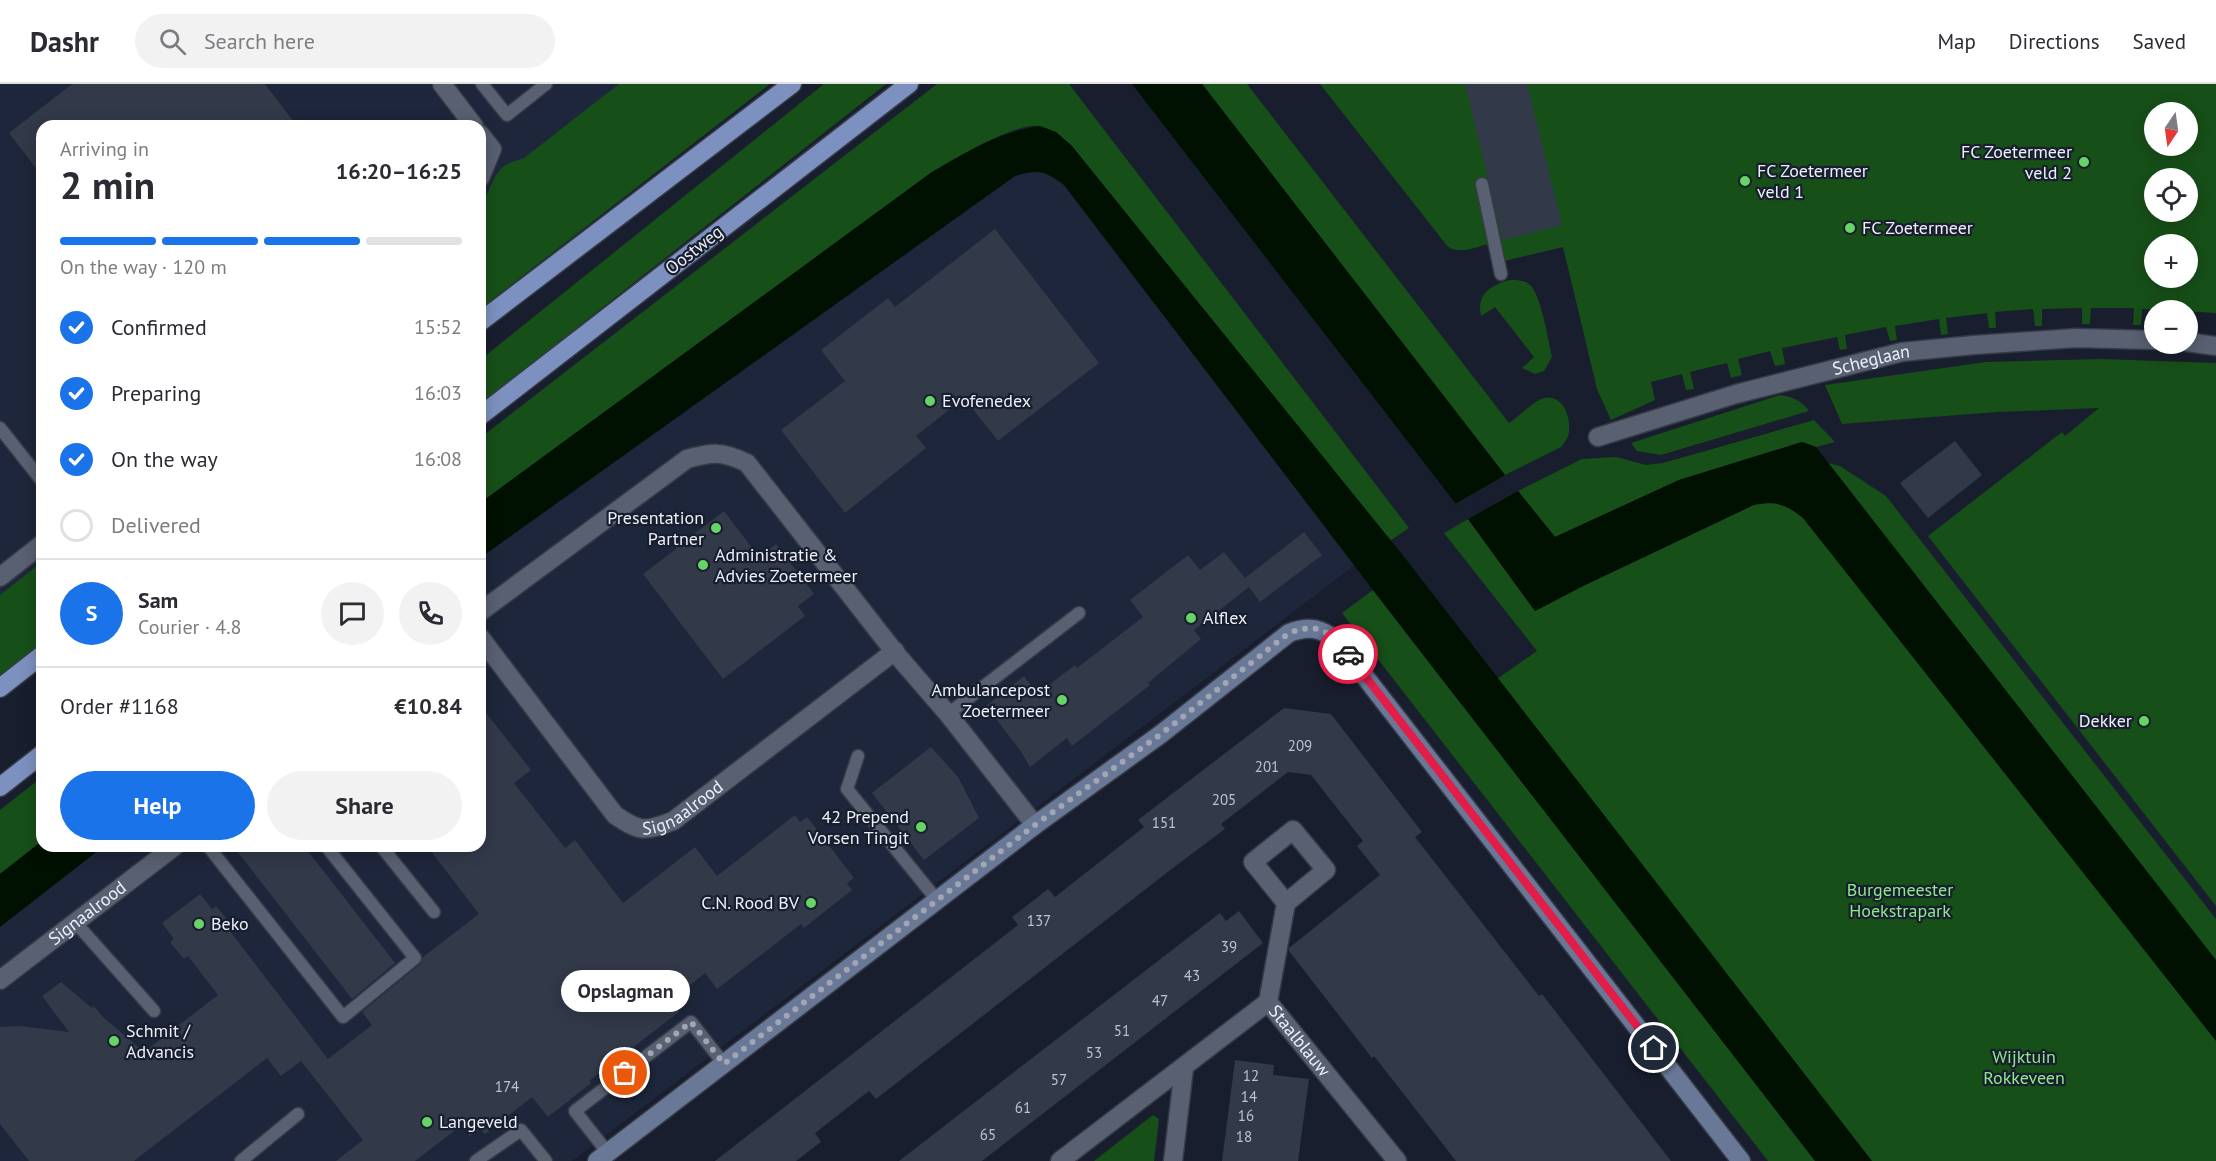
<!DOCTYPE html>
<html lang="en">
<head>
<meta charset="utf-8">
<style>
  :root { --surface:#fff; --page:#f2f2f3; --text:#2b2b33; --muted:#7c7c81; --line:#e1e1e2; --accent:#1a73e8 }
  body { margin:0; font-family:"PT Sans",sans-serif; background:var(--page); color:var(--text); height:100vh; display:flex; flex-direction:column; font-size:22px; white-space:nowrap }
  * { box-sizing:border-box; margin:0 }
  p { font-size:20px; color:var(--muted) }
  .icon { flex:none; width:33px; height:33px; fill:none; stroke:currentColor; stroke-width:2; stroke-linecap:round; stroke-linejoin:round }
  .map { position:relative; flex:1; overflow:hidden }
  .panel { position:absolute; left:36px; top:36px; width:450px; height:732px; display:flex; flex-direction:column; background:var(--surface); border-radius:18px; box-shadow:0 3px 15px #0003 }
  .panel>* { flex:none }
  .needle { width:39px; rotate:193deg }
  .fabs { position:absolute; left:2144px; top:18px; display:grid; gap:12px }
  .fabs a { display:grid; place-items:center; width:54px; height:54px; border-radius:50%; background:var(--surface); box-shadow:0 3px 15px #0003; font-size:30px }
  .pin { position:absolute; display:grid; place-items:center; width:51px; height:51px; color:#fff; margin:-26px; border:3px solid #fff; border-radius:50%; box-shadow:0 2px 6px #0007 }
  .courier { position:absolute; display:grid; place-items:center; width:60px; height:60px; margin:-30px; border:4px solid #e11d48; border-radius:50%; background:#fff; color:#222; box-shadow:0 2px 8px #0007 }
  .bubble { position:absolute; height:42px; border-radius:21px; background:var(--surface); box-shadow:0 3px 15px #0003; font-size:20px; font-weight:700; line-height:42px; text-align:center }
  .headline em { font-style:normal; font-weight:700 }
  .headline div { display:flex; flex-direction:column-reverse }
  .headline { display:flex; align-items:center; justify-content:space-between; height:102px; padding:0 24px }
  h1 { font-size:39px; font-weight:700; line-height:45px }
  .bar { display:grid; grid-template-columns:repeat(4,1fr); gap:9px 6px; align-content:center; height:72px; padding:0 24px }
  .bar i { height:8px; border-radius:4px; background:var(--line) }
  .bar .active { background:var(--accent) }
  .bar p { grid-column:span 4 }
  .line { display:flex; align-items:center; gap:15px; padding:0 24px; border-top:2px solid var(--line) }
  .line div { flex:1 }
  .round { display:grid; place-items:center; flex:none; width:63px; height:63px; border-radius:32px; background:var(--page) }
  ol { padding:0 24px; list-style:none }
  li { display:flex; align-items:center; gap:18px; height:66px }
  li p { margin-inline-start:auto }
  li .icon { padding:6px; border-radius:50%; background:var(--accent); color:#fff; stroke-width:4 }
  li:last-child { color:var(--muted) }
  li i { width:33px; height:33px; border:3px solid var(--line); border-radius:50% }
  .cta { display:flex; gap:12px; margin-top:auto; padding:12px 24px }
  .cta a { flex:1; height:69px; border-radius:36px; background:var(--accent); color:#fff; font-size:24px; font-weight:700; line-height:69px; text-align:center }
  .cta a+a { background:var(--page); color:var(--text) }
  header { display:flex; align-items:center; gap:36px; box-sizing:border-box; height:84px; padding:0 30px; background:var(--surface); border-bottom:2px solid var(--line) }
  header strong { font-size:28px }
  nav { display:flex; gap:33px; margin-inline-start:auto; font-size:21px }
  .search { width:420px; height:54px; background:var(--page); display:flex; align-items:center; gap:15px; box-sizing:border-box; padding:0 21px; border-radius:33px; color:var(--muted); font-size:22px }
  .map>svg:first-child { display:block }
  .built { fill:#1e263b }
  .green { fill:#174f18; fill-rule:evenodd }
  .water { fill:#001101 }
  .pier { fill:#181e2d }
  .building { fill:#323949 }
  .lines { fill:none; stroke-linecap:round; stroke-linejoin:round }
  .lane-casing { stroke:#373b47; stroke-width:15 }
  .street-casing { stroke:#373b47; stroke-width:21 }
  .secondary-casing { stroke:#373b47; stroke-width:21 }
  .primary-casing { stroke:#373b47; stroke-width:21 }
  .lane { stroke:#586071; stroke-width:12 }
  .street { stroke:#586071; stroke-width:18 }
  .secondary { stroke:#6a7898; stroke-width:18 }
  .primary { stroke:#7c91bf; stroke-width:18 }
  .done { stroke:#a1a6b2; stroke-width:6; stroke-dasharray:0 10.8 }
  .route { stroke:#e11d48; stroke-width:8 }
  .poi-dot { fill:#67d466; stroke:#181e2d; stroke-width:2 }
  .labels { text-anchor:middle; stroke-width:4.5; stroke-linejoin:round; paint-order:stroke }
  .number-label { font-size:15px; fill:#bdc2ce }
  .poi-label { font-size:18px; fill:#ebf0fa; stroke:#181e2d; text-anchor:start }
  .street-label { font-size:18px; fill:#ebf0fa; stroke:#181e2d }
  .park-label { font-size:18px; fill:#8fe98c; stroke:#181e2d }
</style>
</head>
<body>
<header>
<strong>Dashr</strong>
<div class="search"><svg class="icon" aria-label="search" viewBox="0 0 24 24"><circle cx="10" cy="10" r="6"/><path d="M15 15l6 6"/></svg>Search here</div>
<nav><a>Map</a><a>Directions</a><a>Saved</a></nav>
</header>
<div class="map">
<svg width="2216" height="1077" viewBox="0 0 2216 1077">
  <rect width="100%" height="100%" fill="#181e2d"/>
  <g class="built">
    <path d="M0,0H705L480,179V42H42V526L0,559Z"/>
    <path d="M1034,87L1048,89L1064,101L1355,481L572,1077H0V843L104,762H480V474L1015,92Z"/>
  </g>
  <g class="green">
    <path d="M619,0H770L480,225V122C490,110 492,89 506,81C511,78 519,76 524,74Z"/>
    <path d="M824,0H886L480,320V276Z"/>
    <path d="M937,0H1069L1409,444L1390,457L1071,61C1062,56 1049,43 1039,42C1012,39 955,75 932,88L480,419V354Z"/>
    <path d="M1202,0H1247L1509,339C1518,333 1535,316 1544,314C1562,310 1571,332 1569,347C1569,353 1565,358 1561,363L1505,391Z"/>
    <path d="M1320,0H2216V229L2142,225L2141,241H2133L2134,224H2091L2090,240H2082V224L2042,225V242H2035L2033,225L1995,228L1996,244H1989L1987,229L1946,234L1948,250L1941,251L1939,235L1895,242L1897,256L1890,257L1886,243L1845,251L1847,265L1840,266L1837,253L1782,264L1785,280L1775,282L1770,267L1738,275L1742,291L1731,294L1727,279L1690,288L1694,305L1686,306L1682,290L1651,298L1655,316L1611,336L1597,305L1563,163L1492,180L1488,160C1474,164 1461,170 1448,163ZM2154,28H2187V62H2154ZM2154,94H2187V128H2154ZM2154,160H2187V194H2154Z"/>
    <path d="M1510,196C1516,196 1523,196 1529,200C1541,209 1548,256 1552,273L1544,287L1535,290L1522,284L1534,273L1495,223L1481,232C1476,210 1491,201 1510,196Z"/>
    <path d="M2102,275L2216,279V822L1928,452L2062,348L2065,352L2099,324L1997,328L1842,340L1825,301L1986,278Z"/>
    <path d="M1780,311C1793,313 1801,316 1809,327L1661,371L1637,367L1631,359Z"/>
    <path d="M1814,336L1835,358L1816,363L1802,358L1679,396L1555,453L1518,407L1582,375L1616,373L1646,381L1663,379Z"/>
    <path d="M1812,375L1840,382L1886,412L2216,835V1077H1768L1342,529L1373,506L1461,620L1537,567L1444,449L1468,435L1535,527L1583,502L1724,435Z"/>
    <path d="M42,478V565L0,597V511Z"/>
    <path d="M42,693V757L0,790V726Z"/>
    <path d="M1153,1031L1159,1035L1154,1077H1094Z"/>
  </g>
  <g class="water">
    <path d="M1132,0H1202L1505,391L1456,420Z"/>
    <path d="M1040,42L1056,48L1071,61L1405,474L1872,1077H1815L1373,506L1064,101C1045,87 1039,85 1015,92L480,474V419L932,88C966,68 999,48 1040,42Z"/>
    <path d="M1802,358L1816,363L2216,876V957L1803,434C1785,420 1777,417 1754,421L1583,502L1535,527L1468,435L1518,407L1555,453L1679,396Z"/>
    <path d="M42,757V762H104L0,843V790Z"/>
  </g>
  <g class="pier">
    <path d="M1508,390L1507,393L1457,422L1453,421Z"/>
    <path d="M1517,405H1521L1466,436L1467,432Z"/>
  </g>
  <g class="building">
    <path d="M72,0H265L297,42H42V92L9,49Z"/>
    <path d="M1465,0H1527L1562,141L1503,156Z"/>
    <path d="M995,145L1099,279L998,357L964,314L916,352L926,364L845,429L781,346L845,297L821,266L888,214L895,223Z"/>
    <path d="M1955,357L1982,391L1928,434L1900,399Z"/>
    <path d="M724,427L759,473L776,460L814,510L798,522L805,532L723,595L643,490L676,465L678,452L690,453Z"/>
    <path d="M1304,448L1322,471L1260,518L1249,503L1194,546L1201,555L1148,599L1150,601L1072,662L1067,654L1030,683L1020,666L986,622L1024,592L1037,610L1075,581L1077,584L1143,533L1130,516L1188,471L1200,486L1224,468L1245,494Z"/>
    <path d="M480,621L531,686L514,699L565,764L575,756L623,819L695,763L717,792L795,731L800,738L807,733L854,794L847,799L852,806L804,844L801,840L717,905L705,889L671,917L679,928L589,997L591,999L548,1033L532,1013L485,1050L480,1045L470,1052L462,1041L415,1077H336L363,1056L301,977L281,992L267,974L134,1077H29L0,1040V943L20,942L69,948L42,912L61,898L92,924L94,922L103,933L144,968L218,911L188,872L184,875L170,858L174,855L162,839L200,810L212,825L216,822L230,839L226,842L328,975L372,941L362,928L420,880L423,873L479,830L427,762H480Z"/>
    <path d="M1284,624L1331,630L1422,748L1415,753L1539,912L1542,910L1671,1077H1456L1374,972L1372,974L1289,867V864L1380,791L1357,762L1363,757L1311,691L1288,688L1221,740L1225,745L1169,787L876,1015L869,1007L815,1049L821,1058L796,1077H715L1018,841L1012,833L1048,805L1055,813L1144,743L1138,736Z"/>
    <path d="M931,663L958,693L979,734L924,776L872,709Z"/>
    <path d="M233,762H304L395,879L352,915Z"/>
    <path d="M1239,827L1263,859L982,1077H899L1220,829L1226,837Z"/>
    <path d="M1235,976L1274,981L1273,991L1309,995L1298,1077H1222Z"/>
  </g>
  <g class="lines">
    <g class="lane-casing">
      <g id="lane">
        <path d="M482,0L507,31L546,0"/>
        <path d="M1482,100L1501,190"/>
        <path d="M0,344L42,397"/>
        <path d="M948,630L1079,529"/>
        <path d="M858,672L847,705L937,816"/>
        <path d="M208,762L343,933L415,874L326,762"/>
        <path d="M381,762L434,828"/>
        <path d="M75,838L154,927"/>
        <path d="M608,1069L575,1027L691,938L724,980"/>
        <path d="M241,1077L298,1030"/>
        <path d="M476,1077L521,1046L546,1077"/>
      </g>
    </g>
    <g class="street-casing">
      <g id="street">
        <path d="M442,0L474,42"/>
        <path d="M480,50L492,65L480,94"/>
        <path d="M2187,258L2216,262"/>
        <path id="s1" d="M1598,353L1736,310L1902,268L1974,261L2076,254L2154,256"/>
        <path d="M0,493L42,460"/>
        <path d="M480,528L687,375C713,368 722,367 747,379L897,571L948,630L1035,741"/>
        <path id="s2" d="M480,553L615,731C640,748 644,748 673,737L895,567"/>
        <path id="s3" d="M0,896L175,762"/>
        <path d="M1268,918L1286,819L1326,786L1293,746L1253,778L1286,819"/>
        <path id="s4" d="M1268,918L1397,1077"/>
        <path d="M1060,1077L1268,918"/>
        <path d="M1173,1077L1184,984"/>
      </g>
    </g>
    <g class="secondary-casing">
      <path id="secondary" d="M597,1077L1035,741L1161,650L1289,549C1309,541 1322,544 1338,558L1741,1077"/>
    </g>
    <g class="primary-casing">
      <g id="primary">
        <path d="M480,238L792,0"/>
        <path d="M480,332L909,0"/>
        <path d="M0,604L42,571"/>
        <path d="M0,703L42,670"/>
      </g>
    </g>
    <use href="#lane" class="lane"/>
    <use href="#street" class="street"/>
    <use href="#secondary" class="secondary"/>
    <use href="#primary" class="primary"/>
  </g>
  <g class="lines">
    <path class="done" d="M625,989L691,938L724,980L1035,741L1161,650L1289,549C1317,538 1330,547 1348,570"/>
    <path class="route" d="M1348,570L1654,964"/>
  </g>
  <g class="poi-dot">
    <circle cx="2084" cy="78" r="6"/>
    <circle cx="1745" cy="97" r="6"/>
    <circle cx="1850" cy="144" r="6"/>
    <circle cx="930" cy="317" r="6"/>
    <circle cx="716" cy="444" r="6"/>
    <circle cx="703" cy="481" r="6"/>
    <circle cx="1191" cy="534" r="6"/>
    <circle cx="1062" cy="616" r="6"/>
    <circle cx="2144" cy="637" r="6"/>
    <circle cx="921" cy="743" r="6"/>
    <circle cx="811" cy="819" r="6"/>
    <circle cx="199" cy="840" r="6"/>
    <circle cx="114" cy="957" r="6"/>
    <circle cx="427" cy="1038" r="6"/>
  </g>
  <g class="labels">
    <g class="number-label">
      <text x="1300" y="667">209</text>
      <text x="1267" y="688">201</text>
      <text x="1224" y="721">205</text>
      <text x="1164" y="744">151</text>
      <text x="1039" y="842">137</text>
      <text x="1229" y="868">39</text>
      <text x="1192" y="897">43</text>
      <text x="1160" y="922">47</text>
      <text x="1122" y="952">51</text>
      <text x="1094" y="974">53</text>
      <text x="1251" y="997">12</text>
      <text x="1059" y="1001">57</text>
      <text x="507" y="1008">174</text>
      <text x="1249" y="1018">14</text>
      <text x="1023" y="1029">61</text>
      <text x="1246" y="1037">16</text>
      <text x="988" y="1056">65</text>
      <text x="1244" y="1058">18</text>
    </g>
    <g class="poi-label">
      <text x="2072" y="74" text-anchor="end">FC Zoetermeer<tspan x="2072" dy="21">veld 2</tspan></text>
      <text x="1757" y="93">FC Zoetermeer<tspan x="1757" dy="21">veld 1</tspan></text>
      <text x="1862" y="150">FC Zoetermeer</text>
      <text x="942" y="323">Evofenedex</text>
      <text x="704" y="440" text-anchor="end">Presentation<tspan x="704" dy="21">Partner</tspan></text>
      <text x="715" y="477">Administratie &amp;<tspan x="715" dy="21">Advies Zoetermeer</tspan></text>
      <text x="1203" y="540">Alflex</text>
      <text x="1050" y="612" text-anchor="end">Ambulancepost<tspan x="1050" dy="21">Zoetermeer</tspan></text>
      <text x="2132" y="643" text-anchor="end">Dekker</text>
      <text x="909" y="739" text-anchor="end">42 Prepend<tspan x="909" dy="21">Vorsen Tingit</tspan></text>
      <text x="799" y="825" text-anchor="end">C.N. Rood BV</text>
      <text x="211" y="846">Beko</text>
      <text x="126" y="953">Schmit /<tspan x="126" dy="21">Advancis</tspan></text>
      <text x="439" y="1044">Langeveld</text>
    </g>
    <g class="street-label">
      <text transform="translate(694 166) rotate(-38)" y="6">Oostweg</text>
      <text dy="6" stroke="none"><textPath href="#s1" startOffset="284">Scheglaan</textPath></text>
      <text dy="6" stroke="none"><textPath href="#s2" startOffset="300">Signaalrood</textPath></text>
      <text dy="6" stroke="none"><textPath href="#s3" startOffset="110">Signaalrood</textPath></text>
      <text dy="6" stroke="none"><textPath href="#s4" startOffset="50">Staalblauw</textPath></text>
    </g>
    <g class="park-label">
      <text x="1900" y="812">Burgemeester<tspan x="1900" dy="21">Hoekstrapark</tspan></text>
      <text x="2024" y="979">Wijktuin<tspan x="2024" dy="21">Rokkeveen</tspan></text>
    </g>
  </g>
</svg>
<div class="fabs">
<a><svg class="needle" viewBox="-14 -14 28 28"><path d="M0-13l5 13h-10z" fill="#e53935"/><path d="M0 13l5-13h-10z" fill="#7c7c81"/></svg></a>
<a><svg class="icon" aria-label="locate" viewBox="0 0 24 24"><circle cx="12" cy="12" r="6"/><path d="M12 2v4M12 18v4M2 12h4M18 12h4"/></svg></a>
<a>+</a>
<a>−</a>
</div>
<div class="pin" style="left:625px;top:989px;background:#ea580c"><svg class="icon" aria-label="bag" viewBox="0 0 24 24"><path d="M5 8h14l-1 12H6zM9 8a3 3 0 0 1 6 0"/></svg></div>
<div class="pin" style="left:1654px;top:964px;background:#1f2937"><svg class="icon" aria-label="home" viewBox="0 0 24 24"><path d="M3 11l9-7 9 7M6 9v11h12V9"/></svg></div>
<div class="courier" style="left:1348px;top:570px"><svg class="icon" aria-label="car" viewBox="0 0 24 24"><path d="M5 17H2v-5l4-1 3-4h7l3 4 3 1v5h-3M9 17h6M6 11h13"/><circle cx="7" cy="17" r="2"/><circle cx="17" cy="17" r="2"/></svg></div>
<div class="bubble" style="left:561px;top:886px;width:129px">Opslagman</div>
<section class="panel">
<div class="headline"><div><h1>2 min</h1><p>Arriving in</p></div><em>16:20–16:25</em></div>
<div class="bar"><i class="active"></i><i class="active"></i><i class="active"></i><i></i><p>On the way · 120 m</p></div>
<ol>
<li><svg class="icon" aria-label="check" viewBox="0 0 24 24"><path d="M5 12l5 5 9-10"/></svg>Confirmed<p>15:52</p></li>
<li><svg class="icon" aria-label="check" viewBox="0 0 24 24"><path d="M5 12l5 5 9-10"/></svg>Preparing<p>16:03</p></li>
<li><svg class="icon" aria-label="check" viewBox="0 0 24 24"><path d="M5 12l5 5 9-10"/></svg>On the way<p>16:08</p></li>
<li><i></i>Delivered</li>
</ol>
<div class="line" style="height:108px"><b class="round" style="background:var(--accent);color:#fff">S</b><div><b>Sam</b><p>Courier · 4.8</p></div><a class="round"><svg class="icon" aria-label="chat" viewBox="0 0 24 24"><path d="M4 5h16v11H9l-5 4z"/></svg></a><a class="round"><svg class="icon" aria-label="phone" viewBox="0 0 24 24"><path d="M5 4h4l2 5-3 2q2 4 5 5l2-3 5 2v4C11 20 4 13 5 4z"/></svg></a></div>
<div class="line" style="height:78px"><div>Order #1168</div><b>€10.84</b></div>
<div class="cta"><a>Help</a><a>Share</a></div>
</section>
</div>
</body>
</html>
